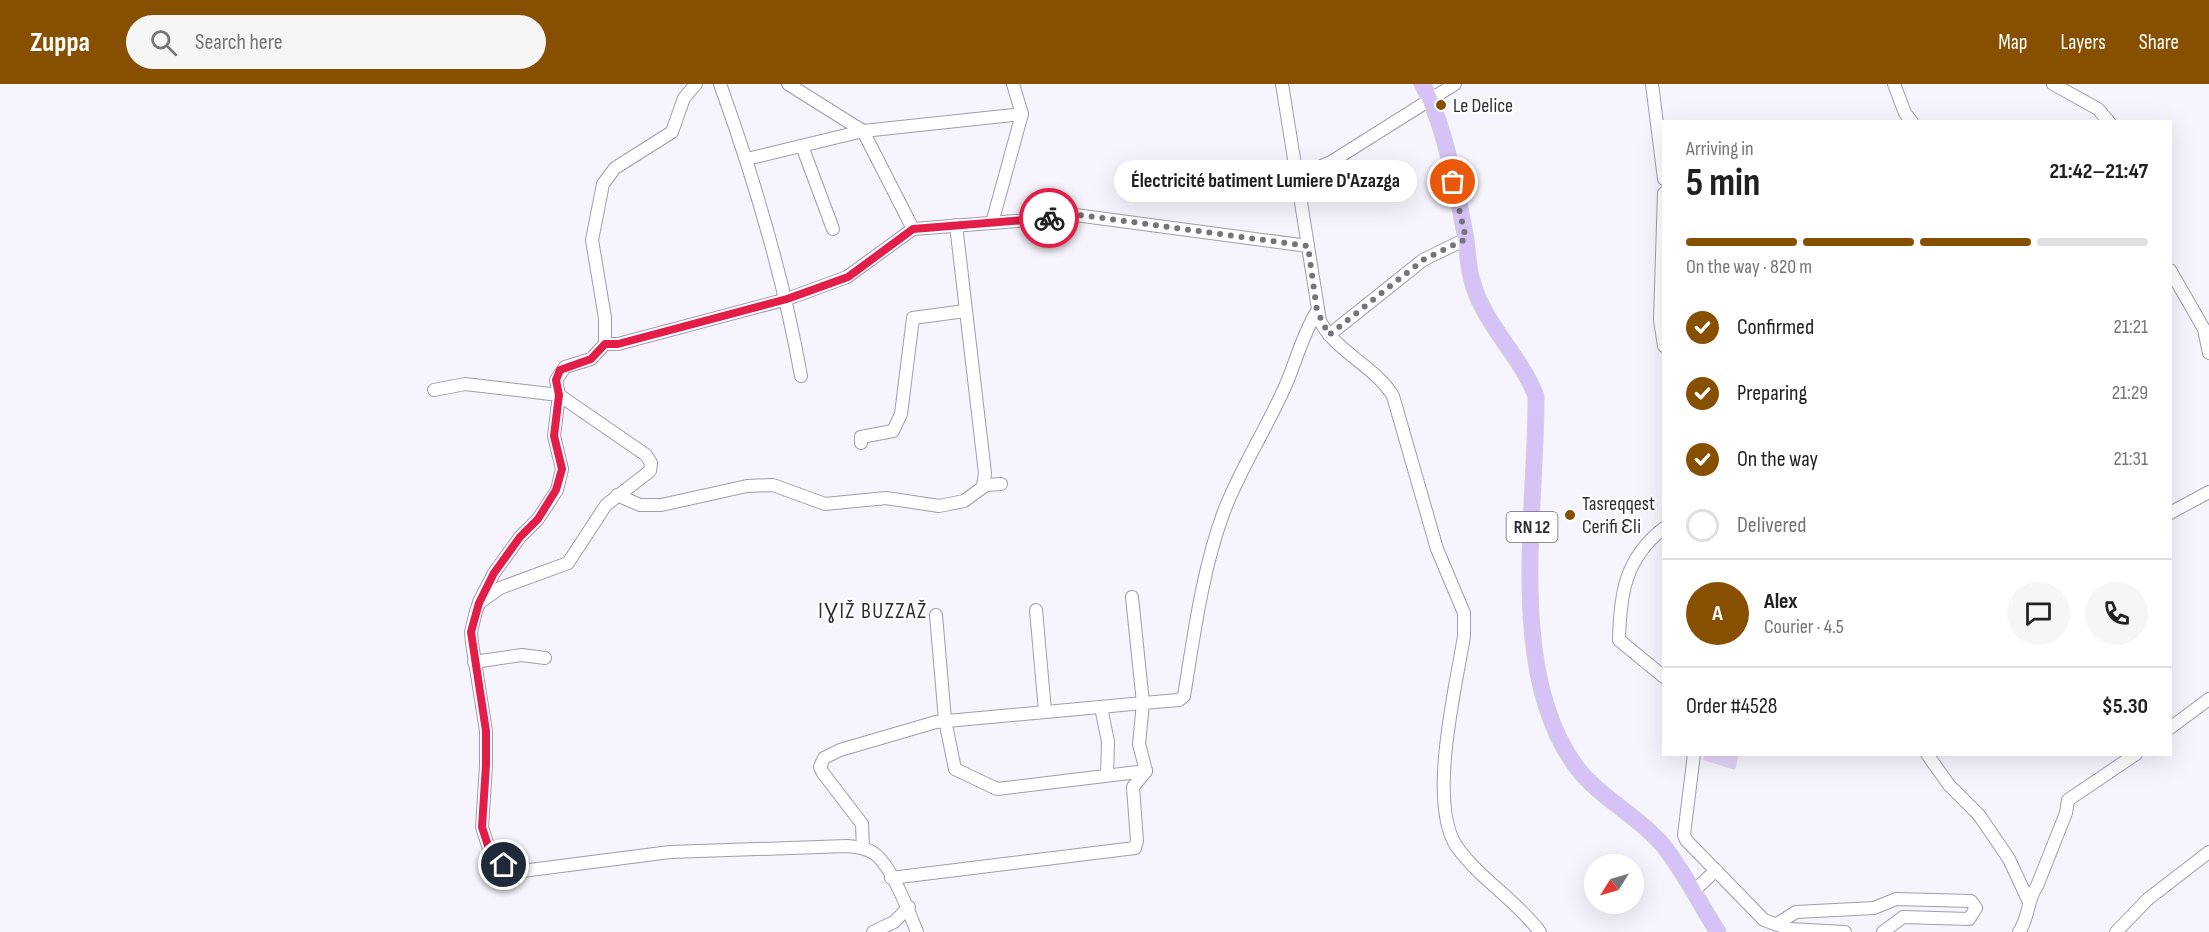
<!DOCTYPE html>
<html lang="en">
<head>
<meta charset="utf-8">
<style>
  :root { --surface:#fff; --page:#f6f6f6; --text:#202124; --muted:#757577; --line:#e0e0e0; --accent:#874f00 }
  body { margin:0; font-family:"Sofia Sans Condensed",sans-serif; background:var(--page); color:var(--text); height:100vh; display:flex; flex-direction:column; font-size:22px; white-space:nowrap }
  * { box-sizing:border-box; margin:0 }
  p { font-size:20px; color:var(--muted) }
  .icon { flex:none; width:33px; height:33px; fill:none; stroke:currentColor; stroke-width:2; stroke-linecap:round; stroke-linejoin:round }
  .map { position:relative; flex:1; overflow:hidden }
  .sheet { position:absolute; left:1662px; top:36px; width:510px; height:636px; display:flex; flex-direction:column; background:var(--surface); border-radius:0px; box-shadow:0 6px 24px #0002 }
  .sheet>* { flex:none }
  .needle { width:39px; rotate:233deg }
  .fabs { position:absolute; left:1584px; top:770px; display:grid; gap:12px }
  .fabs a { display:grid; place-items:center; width:60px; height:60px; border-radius:50%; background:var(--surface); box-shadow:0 6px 24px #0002; font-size:30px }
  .pin { position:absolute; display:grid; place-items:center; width:51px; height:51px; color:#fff; margin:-26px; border:3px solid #fff; border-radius:50%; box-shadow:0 2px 6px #0007 }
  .courier { position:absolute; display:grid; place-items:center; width:60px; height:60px; margin:-30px; border:4px solid #e11d48; border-radius:50%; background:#fff; color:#222; box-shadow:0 2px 8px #0007 }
  .bubble { position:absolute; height:42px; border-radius:21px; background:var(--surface); box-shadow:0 6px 24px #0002; font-size:20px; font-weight:700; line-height:42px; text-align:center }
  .overview em { font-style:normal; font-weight:700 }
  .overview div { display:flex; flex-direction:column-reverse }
  .overview { display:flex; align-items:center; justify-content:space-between; height:102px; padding:0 24px }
  h1 { font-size:39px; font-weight:700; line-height:45px }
  .bar { display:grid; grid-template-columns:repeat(4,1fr); gap:9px 6px; align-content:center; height:72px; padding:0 24px }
  .bar i { height:8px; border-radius:4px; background:var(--line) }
  .bar .current { background:var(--accent) }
  .bar p { grid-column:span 4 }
  .line { display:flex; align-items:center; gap:15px; padding:0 24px; border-top:2px solid var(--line) }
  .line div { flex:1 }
  .round { display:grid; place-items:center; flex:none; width:63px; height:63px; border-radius:32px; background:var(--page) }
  ol { padding:0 24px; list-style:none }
  li { display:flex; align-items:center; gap:18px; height:66px }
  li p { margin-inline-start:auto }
  li .icon { padding:6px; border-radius:50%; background:var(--accent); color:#fff; stroke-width:4 }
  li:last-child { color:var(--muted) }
  li i { width:33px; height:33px; border:3px solid var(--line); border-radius:50% }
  header { display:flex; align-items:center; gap:36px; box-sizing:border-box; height:84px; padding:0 30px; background:var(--accent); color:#fff }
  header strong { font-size:28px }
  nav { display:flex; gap:33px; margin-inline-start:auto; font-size:21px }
  .search { width:420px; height:54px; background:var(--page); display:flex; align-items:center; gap:15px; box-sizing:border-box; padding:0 21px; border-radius:33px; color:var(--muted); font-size:22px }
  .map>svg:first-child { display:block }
  .green { fill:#e1d4f8 }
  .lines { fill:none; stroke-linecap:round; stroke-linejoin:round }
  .minor-casing { stroke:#a29baf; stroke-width:14 }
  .major-casing { stroke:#d1d1d3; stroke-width:17 }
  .minor { stroke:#fff; stroke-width:12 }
  .major { stroke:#d6c2f7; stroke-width:15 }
  .done { stroke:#75737b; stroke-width:6; stroke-dasharray:0 10.8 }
  .route { stroke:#e11d48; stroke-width:8 }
  .poi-dot { fill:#874f00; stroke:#fff; stroke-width:2 }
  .labels { text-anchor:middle; stroke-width:4.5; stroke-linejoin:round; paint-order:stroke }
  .shield { fill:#fff; stroke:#6d6c72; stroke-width:1.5 }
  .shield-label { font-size:18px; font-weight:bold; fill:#2f2d35 }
  .poi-label { font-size:20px; fill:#2f2d35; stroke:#fff; text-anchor:start }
  .quarter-label { font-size:22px; letter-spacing:1.5px; fill:#2f2d35; stroke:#fff }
</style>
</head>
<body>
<header>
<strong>Zuppa</strong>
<div class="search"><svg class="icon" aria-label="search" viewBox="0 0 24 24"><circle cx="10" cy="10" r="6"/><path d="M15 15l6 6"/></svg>Search here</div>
<nav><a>Map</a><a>Layers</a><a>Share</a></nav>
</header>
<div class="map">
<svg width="2209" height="848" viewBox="0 0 2209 848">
  <rect width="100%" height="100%" fill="#f6f4fc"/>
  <path class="green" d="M1704,671V670L1739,671L1735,686L1703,676Z"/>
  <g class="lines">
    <g class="minor-casing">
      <g id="minor">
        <path d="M696,0L684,14L672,48L615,84L603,100L592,156L605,234V260L591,275L565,283L556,296L559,311L646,371L651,379L650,387L606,421L568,479L500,504L479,519L476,527L471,548L472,559L486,647V682L482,743L489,765L499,777L512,785L522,787L670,768L847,762C857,763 867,764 875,770C892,783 909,828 917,848"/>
        <path d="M720,0C755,97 783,191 801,292"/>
        <path d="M788,0L863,47L913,145L1055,134L1068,130L1308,162"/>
        <path d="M1282,0L1320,237C1336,268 1375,282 1393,312L1437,465L1464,529V552C1456,603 1427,719 1457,763C1480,795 1516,816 1540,848"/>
        <path d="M1652,0L1664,95"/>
        <path d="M1894,0L1905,29L1912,38"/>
        <path d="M2053,0L2098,25L2109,38"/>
        <path d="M802,62L833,145"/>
        <path d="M747,75L863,47L1022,30"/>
        <path d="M1296,93L1331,78L1455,0"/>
        <path d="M1664,109L1660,236L1664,262"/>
        <path d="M992,139L1022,30L1013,0"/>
        <path d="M956,141L985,389L983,402"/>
        <path d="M2170,186L2204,245L2209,269"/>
        <path d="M1329,251L1423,176L1466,155"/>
        <path d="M605,260H618L787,215L847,193L913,145"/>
        <path d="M434,306L465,300L559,311L554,352L562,385L557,406L538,435L520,453L494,489L479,518"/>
        <path d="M861,359V353L893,347L901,330L913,234L965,227"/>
        <path d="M617,411L640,421H661L747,402L773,401L825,420L886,414L939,422L964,417L986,401L1001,400"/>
        <path d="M2170,429L2209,408"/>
        <path d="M1664,444C1625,474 1620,510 1619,556L1664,593"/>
        <path d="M1036,526L1045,627"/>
        <path d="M936,531L945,636L955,685L997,705L1146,687"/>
        <path d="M474,578L522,571L545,574"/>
        <path d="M1101,623L1108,658L1107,691"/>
        <path d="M2170,644L2209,615"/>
        <path d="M1694,670L1684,751L1686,756L1764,836L1789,845L1845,848"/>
        <path d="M1927,670L1949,701L1979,731L2009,775L2029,818"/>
        <path d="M863,764L862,740L823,689L820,683L824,674L840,666L936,638L1143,619L1132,513"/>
        <path d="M891,794L1135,764L1137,757L1133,703L1146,687L1139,660L1143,619L1179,616L1184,612C1194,551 1202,488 1223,430C1240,384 1268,343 1287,298C1297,274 1303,250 1317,227"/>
        <path d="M1694,807L1716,786"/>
        <path d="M1777,840L1796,828L1874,824L1896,815L1971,817L1976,824L1969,835L1903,833L1883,848"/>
        <path d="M873,848L894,838L909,823"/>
        <path d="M2019,848C2029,834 2027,816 2037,802L2066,729L2068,716L2136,670"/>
        <path d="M2116,848L2148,815L2209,768"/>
      </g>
    </g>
    <g class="major-casing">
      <path id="major" d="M1422,0C1445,39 1457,109 1466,155C1468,170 1468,186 1473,200C1485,241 1520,271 1536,312C1537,423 1506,585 1575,681C1598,713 1636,730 1662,760C1684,787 1699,819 1718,848"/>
    </g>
    <use href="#minor" class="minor"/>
    <use href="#major" class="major"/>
  </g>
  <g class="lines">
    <path class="done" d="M1049,134L1068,130L1088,132L1308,162L1317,227L1329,251L1423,176L1466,155L1453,98"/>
    <path class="route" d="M504,781L489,765L482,743L486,681V647L471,548L479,519L494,489L520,453L538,435L556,406L562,385L554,352L559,311L556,296L560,286L591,275L605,260H618L787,215L848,193L913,145L1049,134"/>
  </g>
  <g class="poi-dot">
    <circle cx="1441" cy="21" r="6"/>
    <circle cx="1570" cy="431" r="6"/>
  </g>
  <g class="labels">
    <rect class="shield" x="1506.5" y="428" width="51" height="30" rx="4.5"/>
    <g class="shield-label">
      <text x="1532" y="449">RN 12</text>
    </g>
    <g class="poi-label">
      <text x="1453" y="28">Le Delice</text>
      <text x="1582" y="426">Tasreqqest<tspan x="1582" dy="23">Cerifi Ɛli</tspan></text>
    </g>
    <g class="quarter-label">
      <text x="873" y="534">IƔIŽ BUZZAŽ</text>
    </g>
  </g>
</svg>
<div class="fabs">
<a><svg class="needle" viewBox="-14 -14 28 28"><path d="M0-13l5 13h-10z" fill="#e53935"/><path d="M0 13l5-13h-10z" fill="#757577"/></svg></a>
</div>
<div class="pin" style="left:1453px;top:98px;background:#ea580c"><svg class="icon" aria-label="bag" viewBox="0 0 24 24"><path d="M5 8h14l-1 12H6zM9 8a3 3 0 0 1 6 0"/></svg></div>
<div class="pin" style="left:504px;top:781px;background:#1f2937"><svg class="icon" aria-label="home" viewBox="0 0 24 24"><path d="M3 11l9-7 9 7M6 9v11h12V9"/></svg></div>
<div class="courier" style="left:1049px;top:134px"><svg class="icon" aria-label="bike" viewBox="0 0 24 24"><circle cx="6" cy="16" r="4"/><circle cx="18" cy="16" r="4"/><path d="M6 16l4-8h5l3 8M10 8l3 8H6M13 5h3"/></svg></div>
<div class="bubble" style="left:1114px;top:76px;width:303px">Électricité batiment Lumiere D'Azazga</div>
<section class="sheet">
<div class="overview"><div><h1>5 min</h1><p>Arriving in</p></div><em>21:42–21:47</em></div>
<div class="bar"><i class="current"></i><i class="current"></i><i class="current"></i><i></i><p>On the way · 820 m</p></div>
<ol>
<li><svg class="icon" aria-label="check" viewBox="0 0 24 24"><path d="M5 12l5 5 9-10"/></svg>Confirmed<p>21:21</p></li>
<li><svg class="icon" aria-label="check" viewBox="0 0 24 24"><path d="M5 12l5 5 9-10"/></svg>Preparing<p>21:29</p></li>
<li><svg class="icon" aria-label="check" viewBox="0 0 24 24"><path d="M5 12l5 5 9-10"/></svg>On the way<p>21:31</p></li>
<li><i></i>Delivered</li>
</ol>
<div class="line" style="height:108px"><b class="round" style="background:var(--accent);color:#fff">A</b><div><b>Alex</b><p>Courier · 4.5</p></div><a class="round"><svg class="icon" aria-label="chat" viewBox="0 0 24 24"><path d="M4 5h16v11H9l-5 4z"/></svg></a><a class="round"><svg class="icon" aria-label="phone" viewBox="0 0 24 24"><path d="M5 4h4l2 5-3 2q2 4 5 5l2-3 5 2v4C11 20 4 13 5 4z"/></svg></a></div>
<div class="line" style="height:78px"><div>Order #4528</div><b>$5.30</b></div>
</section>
</div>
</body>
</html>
